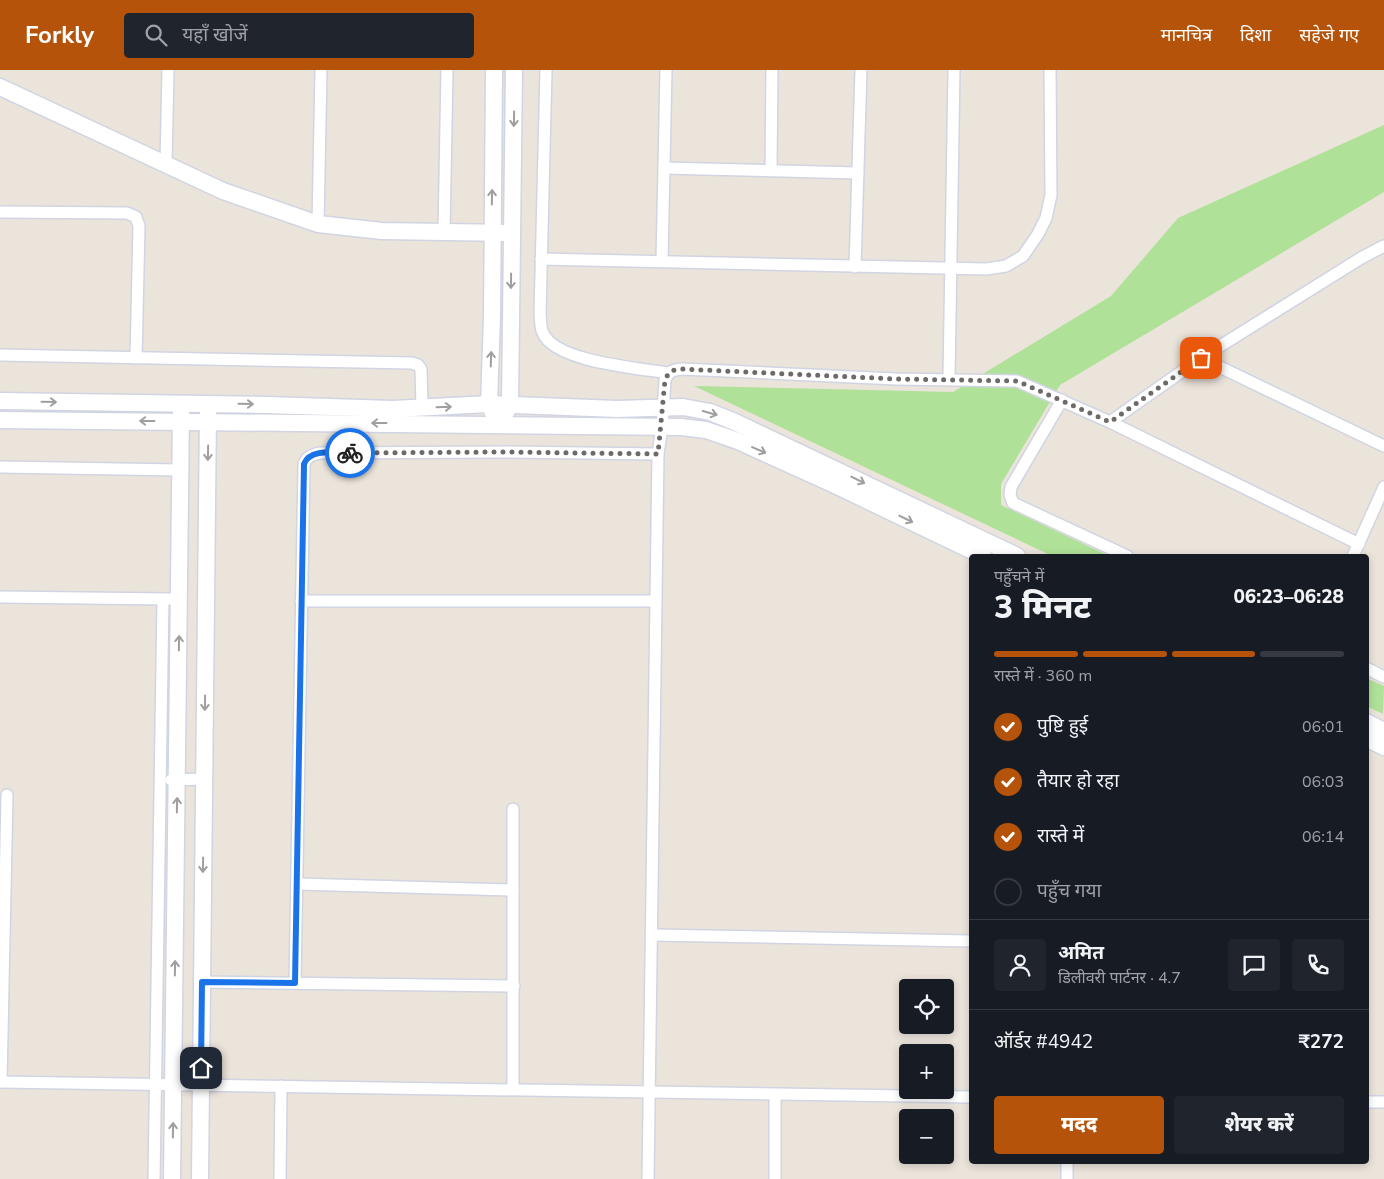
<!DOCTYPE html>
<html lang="hi">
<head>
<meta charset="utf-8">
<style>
  :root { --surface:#171b24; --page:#20242c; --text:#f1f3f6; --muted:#9ea1a6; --line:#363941; --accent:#b45309 }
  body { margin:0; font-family:"Nunito Sans","Noto Sans Devanagari",sans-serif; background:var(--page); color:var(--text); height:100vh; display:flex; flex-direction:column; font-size:19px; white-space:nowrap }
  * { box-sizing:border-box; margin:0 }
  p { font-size:16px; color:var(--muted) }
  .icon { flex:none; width:28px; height:28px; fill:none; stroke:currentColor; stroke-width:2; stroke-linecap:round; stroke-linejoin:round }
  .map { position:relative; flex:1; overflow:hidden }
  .side { position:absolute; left:969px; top:484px; width:400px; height:610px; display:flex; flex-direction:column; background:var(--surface); border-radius:5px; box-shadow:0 2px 8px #0003 }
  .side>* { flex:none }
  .fabs { position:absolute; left:899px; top:909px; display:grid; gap:10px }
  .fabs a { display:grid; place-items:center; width:55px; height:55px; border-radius:5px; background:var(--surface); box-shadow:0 2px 8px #0003; font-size:25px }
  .pin { position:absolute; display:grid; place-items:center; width:42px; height:42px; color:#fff; margin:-21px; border-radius:10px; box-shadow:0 2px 8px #0006 }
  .courier { position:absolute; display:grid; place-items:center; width:50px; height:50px; margin:-25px; border:4px solid #1a73e8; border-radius:50%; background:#fff; color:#222; box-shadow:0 1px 6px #0007 }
  .overview em { font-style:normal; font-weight:800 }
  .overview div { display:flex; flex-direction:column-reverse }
  .overview { display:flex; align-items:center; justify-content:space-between; height:85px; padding:0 25px }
  h1 { font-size:32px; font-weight:800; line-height:38px }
  .bar { display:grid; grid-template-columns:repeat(4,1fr); gap:8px 5px; align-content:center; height:60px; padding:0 25px }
  .bar i { height:6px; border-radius:4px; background:var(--line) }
  .bar .on { background:var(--accent) }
  .bar p { grid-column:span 4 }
  .line { display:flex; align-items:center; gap:12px; padding:0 25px; border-top:1px solid var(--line) }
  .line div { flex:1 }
  .round { display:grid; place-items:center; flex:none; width:52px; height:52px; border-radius:5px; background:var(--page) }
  ol { padding:0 25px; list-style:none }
  li { display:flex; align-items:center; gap:15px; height:55px }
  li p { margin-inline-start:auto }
  li .icon { padding:5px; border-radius:50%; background:var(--accent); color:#fff; stroke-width:4 }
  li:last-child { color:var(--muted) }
  li i { width:28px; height:28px; border:2px solid var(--line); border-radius:50% }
  .cta { display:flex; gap:10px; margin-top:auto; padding:10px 25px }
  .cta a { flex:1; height:58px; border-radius:5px; background:var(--accent); color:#fff; font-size:20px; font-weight:800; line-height:58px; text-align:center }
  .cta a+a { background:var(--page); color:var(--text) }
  header { display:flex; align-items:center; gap:30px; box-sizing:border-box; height:70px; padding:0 25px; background:var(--accent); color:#fff }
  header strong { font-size:24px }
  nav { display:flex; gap:28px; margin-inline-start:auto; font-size:18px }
  .search { width:350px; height:45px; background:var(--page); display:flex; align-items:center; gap:12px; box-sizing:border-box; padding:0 18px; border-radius:5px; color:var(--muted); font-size:19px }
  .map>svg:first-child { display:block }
  .green { fill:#b0e198 }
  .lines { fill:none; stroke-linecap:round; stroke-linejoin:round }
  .street-casing { stroke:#d1d4e2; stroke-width:14 }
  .secondary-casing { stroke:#d1d4e2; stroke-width:19 }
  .street { stroke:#fff; stroke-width:11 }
  .secondary { stroke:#fff; stroke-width:16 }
  .oneway { stroke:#9f9f9f }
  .done { stroke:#6d6a67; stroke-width:5; stroke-dasharray:0 9 }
  .route { stroke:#1a73e8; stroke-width:6 }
</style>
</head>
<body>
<header>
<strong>Forkly</strong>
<div class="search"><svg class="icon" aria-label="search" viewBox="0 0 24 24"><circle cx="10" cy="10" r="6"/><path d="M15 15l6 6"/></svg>यहाँ खोजें</div>
<nav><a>मानचित्र</a><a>दिशा</a><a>सहेजे गए</a></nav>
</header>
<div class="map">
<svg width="1384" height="1109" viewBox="0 0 1384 1109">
  <rect width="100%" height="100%" fill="#ebe4db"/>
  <g class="green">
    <path d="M1384,55V122L1060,315L1001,414V435L1109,486H1052L694,316L953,322L1111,226L1178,148Z"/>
    <path d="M1366,608L1384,616L1383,644L1366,636Z"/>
  </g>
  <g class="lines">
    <g class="street-casing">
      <g id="street">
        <path d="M546,0L540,244C541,250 540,258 543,263C555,292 639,298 668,303"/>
        <path d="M166,94L168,0"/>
        <path d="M664,98L858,103"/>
        <path d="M771,100L772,0"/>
        <path d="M0,142L127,143L136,147L139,156L136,288"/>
        <path d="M318,154L321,0"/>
        <path d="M444,162L447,0"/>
        <path d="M541,189L986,199L1006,196L1023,186L1038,164L1046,148L1051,125L1050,0"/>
        <path d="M662,191L666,0"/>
        <path d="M855,197L861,0"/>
        <path d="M0,285L412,293L418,295L421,299L422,337"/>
        <path d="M1201,288L1384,376"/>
        <path d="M949,309L954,0"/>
        <path d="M1062,330L1011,417L1010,425L1013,433L1127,486"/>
        <path d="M1110,352L1201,288L1361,188L1384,176"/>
        <path d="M0,397L180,400"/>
        <path d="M1353,486L1384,417"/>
        <path d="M0,527L170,529"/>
        <path d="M301,531H655"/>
        <path d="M1366,598L1384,607"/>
        <path d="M171,710L204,709"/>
        <path d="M513,739V1019"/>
        <path d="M298,814L513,820"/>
        <path d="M652,865L971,871"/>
        <path d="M202,912L514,916"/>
        <path d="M295,913L304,394C307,386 312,385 320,383L503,382L658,384"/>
        <path d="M0,1012L971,1027"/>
        <path d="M1,1012L7,725"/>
        <path d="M1366,1032H1384"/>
        <path d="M154,1109L163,529"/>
        <path d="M280,1109L281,1016"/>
        <path d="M648,1109L658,384L662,357L665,310C669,301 672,300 682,299L896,309L1017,311L1110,352L1359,474"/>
        <path d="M775,1109V1024"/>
        <path d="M1067,1109V1091"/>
      </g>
    </g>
    <g class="secondary-casing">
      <g id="secondary">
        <path d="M0,17L223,121L318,154L382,161L512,163"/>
        <path d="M0,331L267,335L393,339L489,334L617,339L683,337L710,342L735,352L1017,486"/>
        <path d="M493,343L489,334L492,247L494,0"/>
        <path d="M505,344L510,335L514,0"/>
        <path d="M0,350L681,357L706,360L738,371L835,415L983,486"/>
        <path d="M1366,652L1384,661"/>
        <path d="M1366,668L1384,677"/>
        <path d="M172,1109L181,341"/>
        <path d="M200,1109L208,341"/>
      </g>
    </g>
    <use href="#street" class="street"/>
    <use href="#secondary" class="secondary"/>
  </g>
  <defs><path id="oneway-shaft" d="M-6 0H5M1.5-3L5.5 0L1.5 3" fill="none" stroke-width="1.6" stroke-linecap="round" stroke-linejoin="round" transform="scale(1.25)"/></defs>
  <g class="oneway">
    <use href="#oneway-shaft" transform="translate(514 49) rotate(91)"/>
    <use href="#oneway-shaft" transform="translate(492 127) rotate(-89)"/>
    <use href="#oneway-shaft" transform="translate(511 211) rotate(91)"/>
    <use href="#oneway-shaft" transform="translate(491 289) rotate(-88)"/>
    <use href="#oneway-shaft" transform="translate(49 332) rotate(1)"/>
    <use href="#oneway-shaft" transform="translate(246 334) rotate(1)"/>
    <use href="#oneway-shaft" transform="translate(444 337) rotate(-2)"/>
    <use href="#oneway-shaft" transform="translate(710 343) rotate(16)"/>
    <use href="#oneway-shaft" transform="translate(147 351) rotate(-180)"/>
    <use href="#oneway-shaft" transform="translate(379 353) rotate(-180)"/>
    <use href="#oneway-shaft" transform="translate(759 380) rotate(23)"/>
    <use href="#oneway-shaft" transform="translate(208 383) rotate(91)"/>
    <use href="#oneway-shaft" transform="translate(858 410) rotate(26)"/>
    <use href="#oneway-shaft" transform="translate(906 449) rotate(26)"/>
    <use href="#oneway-shaft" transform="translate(179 573) rotate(-89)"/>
    <use href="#oneway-shaft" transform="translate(205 633) rotate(91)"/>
    <use href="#oneway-shaft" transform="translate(177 735) rotate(-89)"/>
    <use href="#oneway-shaft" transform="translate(203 795) rotate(91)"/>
    <use href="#oneway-shaft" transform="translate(175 898) rotate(-89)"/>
    <use href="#oneway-shaft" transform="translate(173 1060) rotate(-89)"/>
  </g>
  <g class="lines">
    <path class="done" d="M350,383L504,382L658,384L665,310C669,301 672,300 682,299L896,309L1017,311L1110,352L1201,288"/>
    <path class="route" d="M201,998L202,912L295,913L304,394C310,378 335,383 350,383"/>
  </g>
</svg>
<div class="fabs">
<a><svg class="icon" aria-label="locate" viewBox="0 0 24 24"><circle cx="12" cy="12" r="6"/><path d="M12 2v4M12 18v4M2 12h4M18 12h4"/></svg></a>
<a>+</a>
<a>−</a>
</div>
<div class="pin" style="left:1201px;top:288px;background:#ea580c"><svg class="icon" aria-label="bag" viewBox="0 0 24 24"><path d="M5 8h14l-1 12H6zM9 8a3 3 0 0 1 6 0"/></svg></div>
<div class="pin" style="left:201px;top:998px;background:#1f2937"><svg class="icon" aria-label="home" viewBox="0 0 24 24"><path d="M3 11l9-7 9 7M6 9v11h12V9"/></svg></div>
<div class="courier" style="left:350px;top:383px"><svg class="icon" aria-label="bike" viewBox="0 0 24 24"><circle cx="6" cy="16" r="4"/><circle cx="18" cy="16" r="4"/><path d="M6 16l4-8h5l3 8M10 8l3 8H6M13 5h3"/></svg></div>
<section class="side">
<div class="overview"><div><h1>3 मिनट</h1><p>पहुँचने में</p></div><em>06:23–06:28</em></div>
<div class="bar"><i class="on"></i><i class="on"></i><i class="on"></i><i></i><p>रास्ते में · 360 m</p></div>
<ol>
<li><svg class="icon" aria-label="check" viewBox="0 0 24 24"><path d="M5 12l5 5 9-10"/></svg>पुष्टि हुई<p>06:01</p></li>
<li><svg class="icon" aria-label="check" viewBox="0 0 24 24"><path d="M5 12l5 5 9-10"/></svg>तैयार हो रहा<p>06:03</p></li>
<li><svg class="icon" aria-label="check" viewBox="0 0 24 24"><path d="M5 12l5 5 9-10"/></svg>रास्ते में<p>06:14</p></li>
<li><i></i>पहुँच गया</li>
</ol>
<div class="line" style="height:90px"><a class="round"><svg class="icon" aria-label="person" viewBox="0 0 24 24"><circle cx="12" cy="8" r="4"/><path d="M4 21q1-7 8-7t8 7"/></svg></a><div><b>अमित</b><p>डिलीवरी पार्टनर · 4.7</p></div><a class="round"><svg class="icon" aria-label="chat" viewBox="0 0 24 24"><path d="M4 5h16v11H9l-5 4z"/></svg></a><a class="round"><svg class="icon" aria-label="phone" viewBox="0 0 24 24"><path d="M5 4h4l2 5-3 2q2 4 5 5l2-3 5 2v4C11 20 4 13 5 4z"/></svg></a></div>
<div class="line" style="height:65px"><div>ऑर्डर #4942</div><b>₹272</b></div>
<div class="cta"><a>मदद</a><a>शेयर करें</a></div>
</section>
</div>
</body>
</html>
